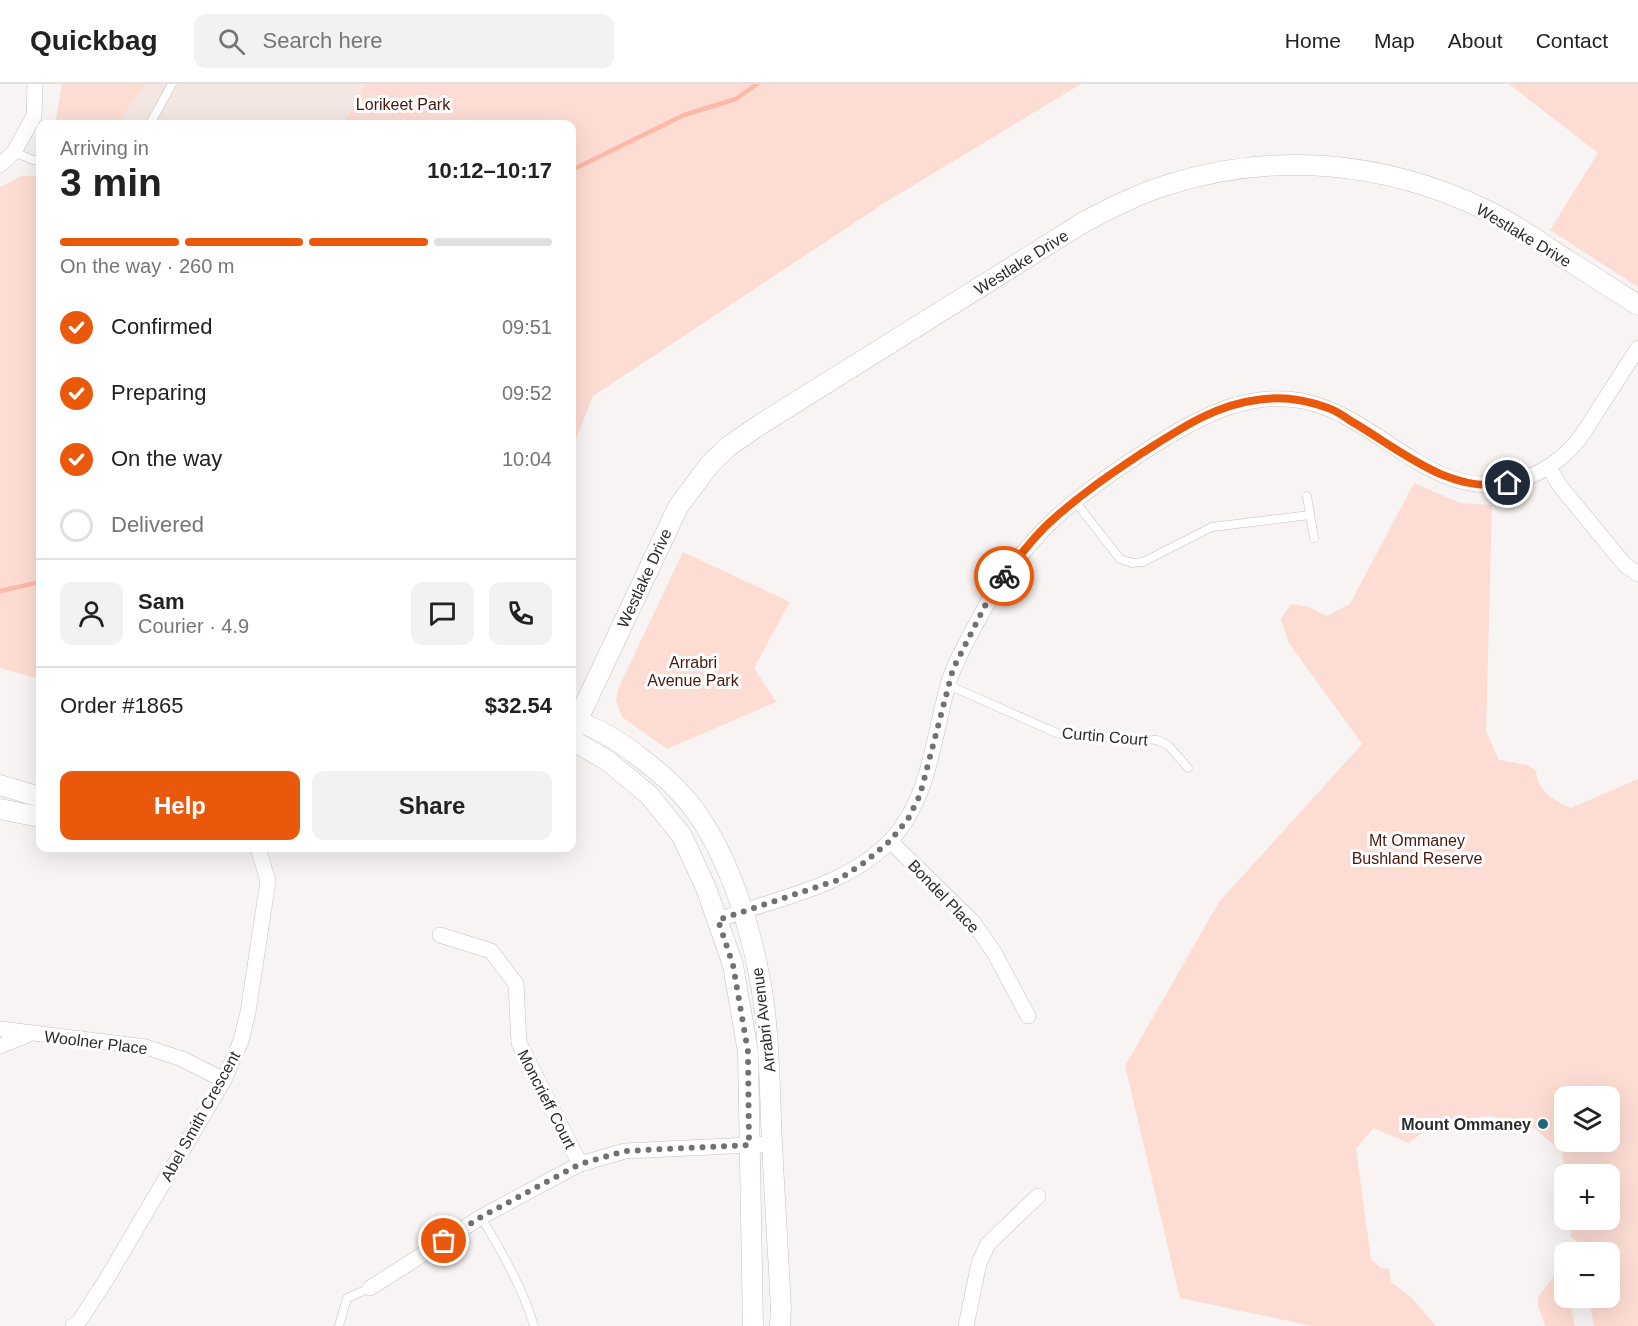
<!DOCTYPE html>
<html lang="en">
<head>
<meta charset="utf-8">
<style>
  :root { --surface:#fff; --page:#f2f2f2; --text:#222; --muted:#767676; --line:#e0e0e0; --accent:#ea580c }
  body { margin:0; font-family:Helvetica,sans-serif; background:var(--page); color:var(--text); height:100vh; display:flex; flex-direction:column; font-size:22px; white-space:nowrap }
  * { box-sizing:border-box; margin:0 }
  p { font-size:20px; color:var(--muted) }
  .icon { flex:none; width:33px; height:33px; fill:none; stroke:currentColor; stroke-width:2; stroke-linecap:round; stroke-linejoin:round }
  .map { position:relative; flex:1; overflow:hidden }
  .panel { position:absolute; left:36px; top:36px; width:540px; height:732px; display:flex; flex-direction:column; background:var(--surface); border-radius:12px; box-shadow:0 6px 24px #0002 }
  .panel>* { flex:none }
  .buttons { position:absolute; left:1554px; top:1002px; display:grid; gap:12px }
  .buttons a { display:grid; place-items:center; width:66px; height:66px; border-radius:12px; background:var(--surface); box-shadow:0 6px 24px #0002; font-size:30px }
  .pin { position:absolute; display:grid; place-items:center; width:51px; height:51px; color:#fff; margin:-26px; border:3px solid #fff; border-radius:50%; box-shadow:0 2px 6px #0007 }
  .courier { position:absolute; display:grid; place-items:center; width:60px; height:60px; margin:-30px; border:4px solid #ea580c; border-radius:50%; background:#fff; color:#222; box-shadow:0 2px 8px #0007 }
  .head em { font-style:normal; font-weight:700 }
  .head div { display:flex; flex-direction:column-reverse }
  .head { display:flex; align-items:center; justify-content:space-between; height:102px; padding:0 24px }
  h1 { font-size:39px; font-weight:700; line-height:45px }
  .bar { display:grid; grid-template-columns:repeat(4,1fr); gap:9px 6px; align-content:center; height:72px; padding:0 24px }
  .bar i { height:8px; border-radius:4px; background:var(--line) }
  .bar .active { background:var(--accent) }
  .bar p { grid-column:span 4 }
  .line { display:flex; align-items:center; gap:15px; padding:0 24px; border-top:2px solid var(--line) }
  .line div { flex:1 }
  .round { display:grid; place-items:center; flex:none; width:63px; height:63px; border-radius:12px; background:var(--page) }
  ol { padding:0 24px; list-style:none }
  li { display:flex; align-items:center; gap:18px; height:66px }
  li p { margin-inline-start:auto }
  li .icon { padding:6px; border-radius:50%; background:var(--accent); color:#fff; stroke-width:4 }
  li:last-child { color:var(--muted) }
  li i { width:33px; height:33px; border:3px solid var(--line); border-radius:50% }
  .cta { display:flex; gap:12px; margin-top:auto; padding:12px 24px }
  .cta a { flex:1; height:69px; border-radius:12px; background:var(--accent); color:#fff; font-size:24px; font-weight:700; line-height:69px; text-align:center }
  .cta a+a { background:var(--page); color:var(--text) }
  header { display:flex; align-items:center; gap:36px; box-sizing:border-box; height:84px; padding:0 30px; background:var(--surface); border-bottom:2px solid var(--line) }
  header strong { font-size:28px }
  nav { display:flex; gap:33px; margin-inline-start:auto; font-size:21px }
  .search { width:420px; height:54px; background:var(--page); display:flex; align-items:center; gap:15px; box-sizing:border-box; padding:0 21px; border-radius:12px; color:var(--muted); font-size:22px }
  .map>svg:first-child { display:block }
  .built { fill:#f3e6e3 }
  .green { fill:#fddcd3; fill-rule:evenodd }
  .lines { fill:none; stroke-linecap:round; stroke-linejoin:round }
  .stream { stroke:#fbb9a7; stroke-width:4.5 }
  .service-casing { stroke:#c5c1c0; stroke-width:9 }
  .minor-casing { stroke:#c5c1c0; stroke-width:16 }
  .tertiary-casing { stroke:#c5c1c0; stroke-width:21 }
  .service { stroke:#fff; stroke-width:8 }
  .minor { stroke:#fff; stroke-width:15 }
  .tertiary { stroke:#fff; stroke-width:20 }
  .done { stroke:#737170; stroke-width:6; stroke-dasharray:0 10.8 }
  .route { stroke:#ea580c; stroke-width:8 }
  .poi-dot { fill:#256a7a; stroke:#fff; stroke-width:2 }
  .labels { text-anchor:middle; stroke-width:6; stroke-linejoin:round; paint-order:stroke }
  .park-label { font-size:16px; fill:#48180a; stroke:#fff }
  .street-label { font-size:16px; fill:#2c2b2a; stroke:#fff }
  .poi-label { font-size:16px; font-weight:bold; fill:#2c2b2a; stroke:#fff; text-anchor:end }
</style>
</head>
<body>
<header>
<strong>Quickbag</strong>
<div class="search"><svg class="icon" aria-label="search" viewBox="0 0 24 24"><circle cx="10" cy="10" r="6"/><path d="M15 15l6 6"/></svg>Search here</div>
<nav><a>Home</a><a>Map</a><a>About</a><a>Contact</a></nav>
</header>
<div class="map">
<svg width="1638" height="1242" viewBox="0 0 1638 1242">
  <rect width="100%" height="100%" fill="#f8f4f3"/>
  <path class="built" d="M145,0H366L343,40H117Z"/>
  <g class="green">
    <path d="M62,0H145L117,40H55Z"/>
    <path d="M366,0H1081L886,118L593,312L572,365V40H343Z"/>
    <path d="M1509,0H1638V203L1550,146L1598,69Z"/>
    <path d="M21,92H40V595L0,584V103Z"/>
    <path d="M1414,399L1460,419L1492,421L1486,647L1499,676L1528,681L1536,687C1538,708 1553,716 1571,724L1638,695V1242H1594L1589,1214H1610V1168H1581L1579,1159L1571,1153L1570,1136H1610V1090H1565L1562,1068L1528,1039L1490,1032L1434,1040L1409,1059L1373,1044L1356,1065L1371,1175L1381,1184L1389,1185L1391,1198L1411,1213L1436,1242H1312L1180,1214L1125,982L1219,818L1362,660L1289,559L1281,535L1291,520L1309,523L1327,532L1350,520ZM1610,1012V1058H1564V1012Z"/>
    <path d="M683,468L790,518L754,584L776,618L667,665L622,633L616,616L619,603Z"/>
    <path d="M1564,1179V1214H1569L1575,1242H1545L1538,1221V1213Z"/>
  </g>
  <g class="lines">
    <g class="stream">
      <path d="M572,86L684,31L736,15L757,0"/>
      <path d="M0,507L40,498"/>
    </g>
    <g class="service-casing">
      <g id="service">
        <path d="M150,40L172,0"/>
        <path d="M14,68L33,76H40"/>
        <path d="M1307,412L1314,454"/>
        <path d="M1074,416L1120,475L1132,479L1143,478L1212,443L1310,431"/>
        <path d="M948,601L1059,650L1157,656L1168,661L1188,684"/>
        <path d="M481,1133C501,1167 523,1204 534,1242"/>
        <path d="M339,1242L347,1214L370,1204"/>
      </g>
    </g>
    <g class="minor-casing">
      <g id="minor">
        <path d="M0,81L14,68L34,32L35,0"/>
        <path d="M1549,384L1560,402L1625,481L1638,490"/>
        <path d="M890,757L973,838L995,870L1028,932"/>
        <path d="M718,836C778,813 845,804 891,756C930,714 933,654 948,601C954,580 965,561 975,542C1020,453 1078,409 1161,357C1205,330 1250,307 1303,317C1380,332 1433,422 1519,396C1545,388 1563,375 1580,354L1638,264"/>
        <path d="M440,851L491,867L516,900L519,959L580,1080"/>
        <path d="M0,945L146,963L182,975L224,996"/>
        <path d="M0,962L27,951"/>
        <path d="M370,1204L481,1133L580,1080L625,1067L772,1060"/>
        <path d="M73,1242L78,1239L106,1196L224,996L241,957L248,928L268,797L258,764"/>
        <path d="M966,1242L979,1179L988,1160L1038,1112"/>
      </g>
    </g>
    <g class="tertiary-casing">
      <g id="tertiary">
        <path d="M572,636C597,643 622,659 642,675C666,693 689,715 704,740C737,793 758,868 765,929C770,973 770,1017 772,1061C775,1115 778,1169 781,1224L780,1242"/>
        <path d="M572,648L678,423L710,380L729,362L761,340L1084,138C1111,124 1138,110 1167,101C1274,67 1384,77 1484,125C1510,137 1534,154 1558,170C1585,187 1611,204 1638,221"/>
        <path d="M572,656L608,677L649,711L682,752L706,804L733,881L748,968L753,1242"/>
        <path d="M0,701L40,713"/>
        <path d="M0,725L40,733"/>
      </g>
    </g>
    <use href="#service" class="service"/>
    <use href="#minor" class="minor"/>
    <use href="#tertiary" class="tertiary"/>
  </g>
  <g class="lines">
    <path class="done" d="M444,1157L481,1133L580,1080L625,1067L749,1061L748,968L733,881L718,836L838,796L865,778L890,757L908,735L920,711L953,585L991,510L1004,492"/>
    <path class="route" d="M1004,492C1018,474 1031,456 1048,440C1077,413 1109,391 1142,369C1177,347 1214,321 1257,316C1280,312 1306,316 1328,324C1338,327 1347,335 1356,340C1401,367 1452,411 1508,399"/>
  </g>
  <circle class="poi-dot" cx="1543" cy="1040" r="6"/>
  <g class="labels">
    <g class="park-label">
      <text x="403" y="26">Lorikeet Park</text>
      <text x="693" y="584">Arrabri<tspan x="693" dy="18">Avenue Park</tspan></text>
      <text x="1417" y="762">Mt Ommaney<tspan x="1417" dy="18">Bushland Reserve</tspan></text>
    </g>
    <g class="street-label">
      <text transform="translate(1524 151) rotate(31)" y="6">Westlake Drive</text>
      <text transform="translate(1021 178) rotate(-32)" y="6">Westlake Drive</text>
      <text transform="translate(644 494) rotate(-65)" y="6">Westlake Drive</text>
      <text transform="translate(1105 652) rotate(5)" y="6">Curtin Court</text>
      <text transform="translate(944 812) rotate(46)" y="6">Bondel Place</text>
      <text transform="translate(763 936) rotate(-97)" y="6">Arrabri Avenue</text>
      <text transform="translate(96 958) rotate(7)" y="6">Woolner Place</text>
      <text transform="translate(547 1015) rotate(63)" y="6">Moncrieff Court</text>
      <text transform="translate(200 1032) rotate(-61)" y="6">Abel Smith Crescent</text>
    </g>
    <g class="poi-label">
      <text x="1531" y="1046">Mount Ommaney</text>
    </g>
  </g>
</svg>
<div class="buttons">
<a><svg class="icon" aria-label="layers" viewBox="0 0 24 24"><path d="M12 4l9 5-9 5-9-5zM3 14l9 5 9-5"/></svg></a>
<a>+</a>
<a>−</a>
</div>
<div class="pin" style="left:444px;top:1157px;background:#ea580c"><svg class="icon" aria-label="bag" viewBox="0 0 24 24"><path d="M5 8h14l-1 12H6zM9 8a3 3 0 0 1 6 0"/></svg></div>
<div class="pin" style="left:1508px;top:399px;background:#1f2937"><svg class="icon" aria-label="home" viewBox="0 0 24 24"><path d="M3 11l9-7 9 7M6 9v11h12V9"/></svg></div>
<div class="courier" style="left:1004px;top:492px"><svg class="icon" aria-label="bike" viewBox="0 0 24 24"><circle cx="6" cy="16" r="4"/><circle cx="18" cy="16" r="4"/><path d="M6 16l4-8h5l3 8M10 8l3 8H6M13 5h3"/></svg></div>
<section class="panel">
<div class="head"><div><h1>3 min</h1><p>Arriving in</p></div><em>10:12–10:17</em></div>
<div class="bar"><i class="active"></i><i class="active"></i><i class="active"></i><i></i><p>On the way · 260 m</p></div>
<ol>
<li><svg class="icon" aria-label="check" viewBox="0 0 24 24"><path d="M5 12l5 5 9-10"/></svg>Confirmed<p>09:51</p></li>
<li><svg class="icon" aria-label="check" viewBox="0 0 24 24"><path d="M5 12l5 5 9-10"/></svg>Preparing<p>09:52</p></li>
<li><svg class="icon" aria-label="check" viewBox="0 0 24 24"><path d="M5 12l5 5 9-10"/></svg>On the way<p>10:04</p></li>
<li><i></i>Delivered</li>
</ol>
<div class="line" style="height:108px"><a class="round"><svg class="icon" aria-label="person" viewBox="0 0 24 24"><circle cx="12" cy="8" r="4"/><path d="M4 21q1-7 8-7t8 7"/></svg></a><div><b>Sam</b><p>Courier · 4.9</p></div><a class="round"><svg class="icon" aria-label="chat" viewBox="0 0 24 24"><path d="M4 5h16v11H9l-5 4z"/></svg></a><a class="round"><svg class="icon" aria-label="phone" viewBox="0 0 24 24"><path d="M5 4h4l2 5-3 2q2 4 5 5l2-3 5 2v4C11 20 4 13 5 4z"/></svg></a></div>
<div class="line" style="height:78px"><div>Order #1865</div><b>$32.54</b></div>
<div class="cta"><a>Help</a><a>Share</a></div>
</section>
</div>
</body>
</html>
